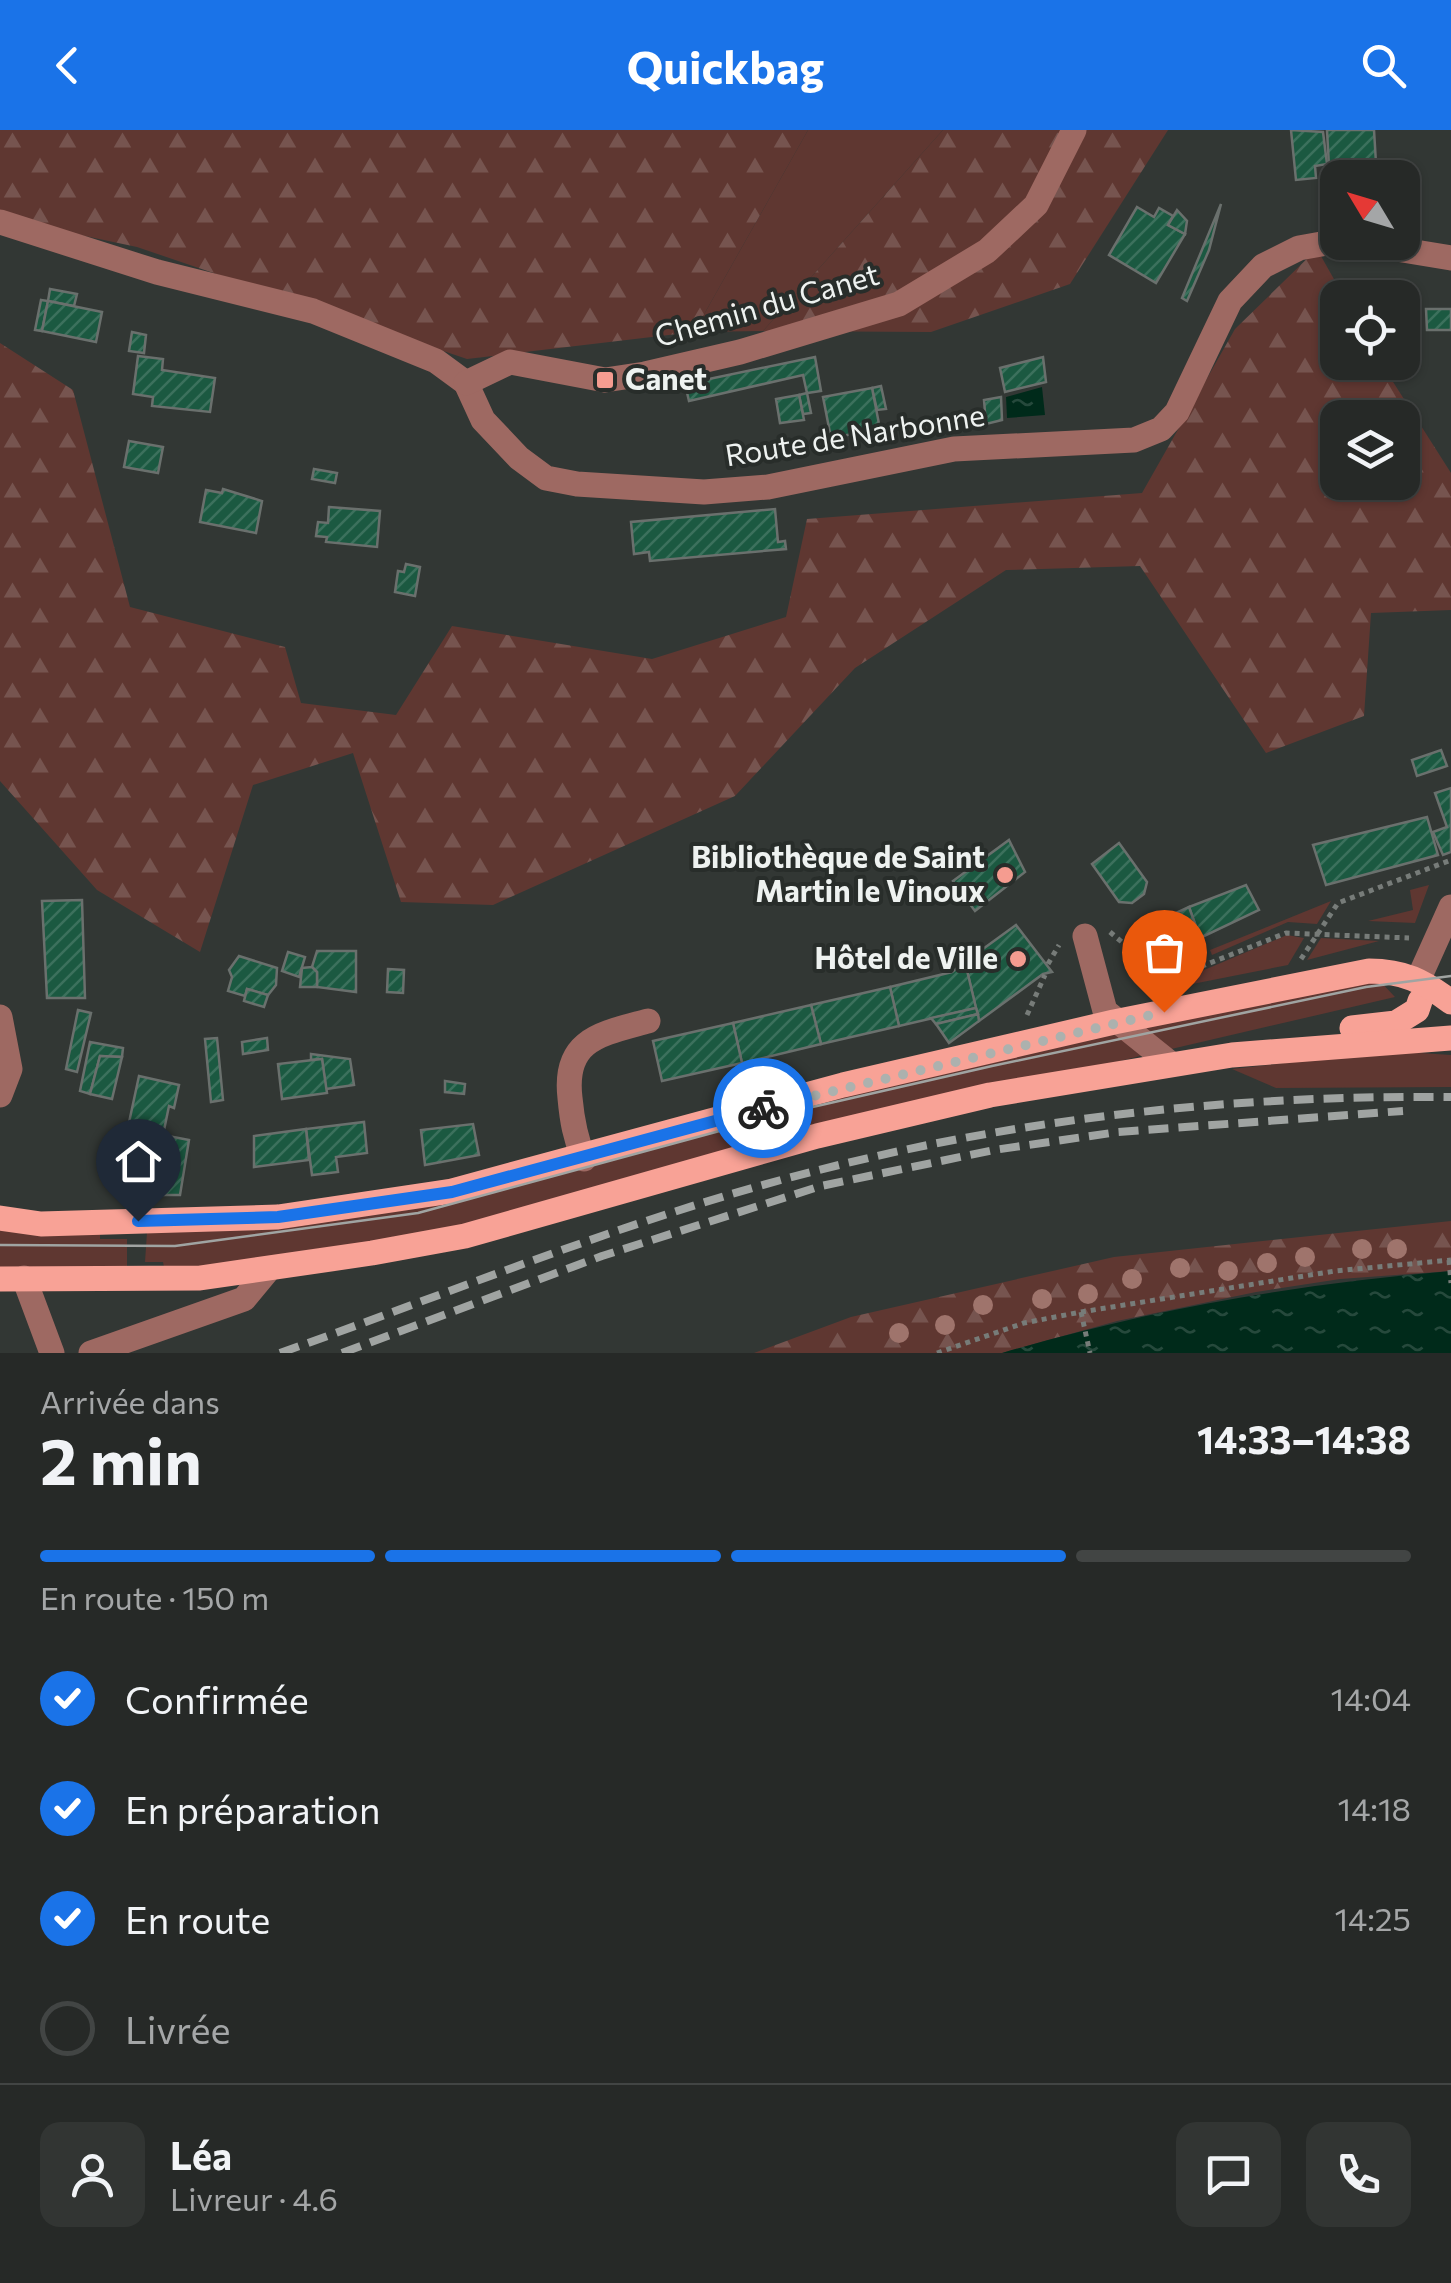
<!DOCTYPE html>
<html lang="fr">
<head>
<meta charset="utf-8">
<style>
  :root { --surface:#262927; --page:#323533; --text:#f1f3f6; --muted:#a4a6a7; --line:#424544; --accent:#1a73e8 }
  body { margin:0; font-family:Commissioner,sans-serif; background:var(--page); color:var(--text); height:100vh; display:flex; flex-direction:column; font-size:38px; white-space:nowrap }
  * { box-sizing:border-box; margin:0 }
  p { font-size:32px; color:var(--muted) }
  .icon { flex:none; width:55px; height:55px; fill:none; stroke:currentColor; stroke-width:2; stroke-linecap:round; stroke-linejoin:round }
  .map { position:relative; height:1223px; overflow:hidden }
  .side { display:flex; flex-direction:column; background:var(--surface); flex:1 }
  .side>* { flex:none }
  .needle { width:65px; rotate:308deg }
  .controls { position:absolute; left:1320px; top:30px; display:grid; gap:20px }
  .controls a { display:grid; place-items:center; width:100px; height:100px; border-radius:20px; background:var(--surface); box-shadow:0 2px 8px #0004,0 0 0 2px var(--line); font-size:50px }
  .pin { position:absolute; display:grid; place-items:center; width:85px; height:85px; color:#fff; margin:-102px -42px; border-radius:50% 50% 50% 0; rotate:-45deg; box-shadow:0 0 10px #0007 }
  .pin .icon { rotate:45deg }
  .courier { position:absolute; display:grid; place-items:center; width:100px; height:100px; margin:-50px; border:8px solid #1a73e8; border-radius:50%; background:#fff; color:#222; box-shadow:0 2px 12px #0007 }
  .summary em { font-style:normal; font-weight:700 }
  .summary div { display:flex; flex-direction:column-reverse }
  .summary { display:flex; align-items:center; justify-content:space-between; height:170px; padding:0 40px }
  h1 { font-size:65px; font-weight:700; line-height:75px }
  .bar { display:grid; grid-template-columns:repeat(4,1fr); gap:15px 10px; align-content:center; height:120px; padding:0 40px }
  .bar i { height:12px; border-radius:8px; background:var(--line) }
  .bar .selected { background:var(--accent) }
  .bar p { grid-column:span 4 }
  .line { display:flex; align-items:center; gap:25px; padding:0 40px; border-top:2px solid var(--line) }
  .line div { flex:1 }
  .round { display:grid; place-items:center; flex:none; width:105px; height:105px; border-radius:20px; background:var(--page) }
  ol { padding:0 40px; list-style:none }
  li { display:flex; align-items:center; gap:30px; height:110px }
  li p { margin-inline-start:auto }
  li .icon { padding:10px; border-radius:50%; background:var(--accent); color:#fff; stroke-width:4 }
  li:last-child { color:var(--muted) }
  li i { width:55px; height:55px; border:5px solid var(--line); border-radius:50% }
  header { display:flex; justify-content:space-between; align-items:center; height:130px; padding:0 40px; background:var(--accent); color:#fff; font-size:45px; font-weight:700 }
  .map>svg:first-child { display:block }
  .green { fill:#5f3731 }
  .forest { fill:url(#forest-firs); fill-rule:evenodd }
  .water { fill:url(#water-ripples) }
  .building { fill:url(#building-hatch); stroke:#6a706d; stroke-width:2.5 }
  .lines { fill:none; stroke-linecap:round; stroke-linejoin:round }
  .path { stroke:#777c79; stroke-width:5; stroke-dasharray:5 5; stroke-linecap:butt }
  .minor { stroke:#9e6962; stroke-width:25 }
  .major { stroke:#f8a296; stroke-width:25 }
  .tram { stroke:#a0a4a2; stroke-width:2.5 }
  .rail { stroke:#a0a4a2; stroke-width:8; stroke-dasharray:20 10; stroke-linecap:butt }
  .tree { fill:#9f746c }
  .done { stroke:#acb1ae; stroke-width:10; stroke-dasharray:0 18 }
  .route { stroke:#1a73e8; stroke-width:12 }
  .poi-dot { fill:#f59c90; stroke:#282d2a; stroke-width:4 }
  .labels { text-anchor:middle; stroke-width:8; stroke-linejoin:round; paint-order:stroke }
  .street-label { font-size:30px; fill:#eef2f0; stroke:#282d2a }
  .poi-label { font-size:30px; font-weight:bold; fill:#eef2f0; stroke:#282d2a; text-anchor:end }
</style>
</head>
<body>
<header><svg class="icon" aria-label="back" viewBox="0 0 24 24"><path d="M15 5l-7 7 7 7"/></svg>Quickbag<svg class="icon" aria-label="search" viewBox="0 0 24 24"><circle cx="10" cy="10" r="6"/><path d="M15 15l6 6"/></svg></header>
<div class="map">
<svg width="1451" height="1223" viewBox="0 0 1451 1223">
  <defs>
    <pattern id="forest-firs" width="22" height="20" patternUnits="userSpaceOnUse" patternTransform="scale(2.5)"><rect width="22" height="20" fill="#5f3731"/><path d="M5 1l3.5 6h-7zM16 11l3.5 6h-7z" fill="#76544f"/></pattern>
    <pattern id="water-ripples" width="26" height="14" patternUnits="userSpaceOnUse" patternTransform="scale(2.5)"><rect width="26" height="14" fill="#002a1a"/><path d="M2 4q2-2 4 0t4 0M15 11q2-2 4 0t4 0" fill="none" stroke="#26493c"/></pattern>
    <pattern id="building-hatch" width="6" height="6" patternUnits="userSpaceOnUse" patternTransform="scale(2.5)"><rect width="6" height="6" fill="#1b5941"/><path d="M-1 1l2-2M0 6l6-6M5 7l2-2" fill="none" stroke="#3c715d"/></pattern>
  </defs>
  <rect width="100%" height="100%" fill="#323734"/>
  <g class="green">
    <path d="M808,0H943L763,201L694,202Z"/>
    <path d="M1429,755L1415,793L1368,791L1413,780L1410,760Z"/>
    <path d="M1331,771L1317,794L1288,792L1212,825L1210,820Z"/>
    <path d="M1287,805L1304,808L1288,835L1152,862Z"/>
    <path d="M1321,808L1379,811L1307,830Z"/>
    <path d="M1379,850L1395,867L1167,920L1140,898Z"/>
    <path d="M1115,903L1144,925L461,1099L165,1142L163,1132H145L147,1102L202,1100L732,990Z"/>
    <path d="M1390,921L1451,925V957L1276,958L1232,939Z"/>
    <path d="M0,1100L100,1101V1109H127V1142L0,1139Z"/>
  </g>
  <g class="forest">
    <path d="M0,0H808L694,202L467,229L137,117L0,88Z"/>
    <path d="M943,0H1168L1070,154L931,202L763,201Z"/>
    <path d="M1317,119L1344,167L1338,168V232L1381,233L1451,343V480L1371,483L1364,586L1266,623L1140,436L1006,440L855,538L735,666L493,775L401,772L353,623L253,655L200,822L97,760L0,651V213L73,260L130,477L285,517L301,573L396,585L452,496L652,529L786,487L807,389L1142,363L1235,199ZM1338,288H1402V352H1338Z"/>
    <path d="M1451,1091V1141L1340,1149L1256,1162L1117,1191L1002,1223H754L851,1187L1114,1127Z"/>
  </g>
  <g class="water">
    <path d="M1042,257L1045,285L1007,288L1006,267Z"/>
    <path d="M1451,1141V1223H1002C1150,1179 1298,1154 1451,1141Z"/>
  </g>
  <g class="building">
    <path d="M1291,0L1323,2L1327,34L1315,36L1316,48L1296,50Z"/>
    <path d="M1327,0H1374L1376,33L1329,36Z"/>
    <path d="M1221,74L1209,120L1187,171L1182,168Z"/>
    <path d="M1137,77L1154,87L1159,78L1173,86L1168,95L1185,104L1156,153L1109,125Z"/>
    <path d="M1177,80L1187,91L1185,104L1168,95Z"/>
    <path d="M50,159L77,164L74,176L48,171Z"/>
    <path d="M41,170L48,171L42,201L35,200Z"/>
    <path d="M48,171L102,182L96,212L42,201Z"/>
    <path d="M1426,179H1451V200H1427Z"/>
    <path d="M132,202L146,205L144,223L129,221Z"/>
    <path d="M138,226L163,229L162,240L215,248L210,282L152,276L153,267L133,264Z"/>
    <path d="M815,227L821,261L807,263L803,245L689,271L685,254Z"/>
    <path d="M1043,227L1046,252L1005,262L1000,238Z"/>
    <path d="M881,256L886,279L877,280L872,258Z"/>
    <path d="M872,258L880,299L831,308L823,267Z"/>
    <path d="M807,263L811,283L803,284L799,265Z"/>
    <path d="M799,265L804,290L780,293L776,269Z"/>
    <path d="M1001,267L1002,290L986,294L984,270Z"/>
    <path d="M129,311L163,317L158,343L124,337Z"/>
    <path d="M314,339L337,343L335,353L312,349Z"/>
    <path d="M223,359L262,371L256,403L200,392L206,360L222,363Z"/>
    <path d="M329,377L380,381L377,417L326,412L327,407L316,406L318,392L328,393Z"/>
    <path d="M775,379L778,412L785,411L786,419L650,431L649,422L634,424L631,392Z"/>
    <path d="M406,434L420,437L415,466L395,462L398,441L404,442Z"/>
    <path d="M1441,620L1447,636L1417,646L1412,630Z"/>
    <path d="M1451,658V722L1443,725L1433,702L1447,697L1435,663Z"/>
    <path d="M1427,687L1438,725L1326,755L1313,715Z"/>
    <path d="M1009,710L1025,742L975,781L953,751Z"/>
    <path d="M1119,713L1147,752L1144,764L1132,773L1119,772L1092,734Z"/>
    <path d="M1246,755L1259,780L1200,808L1189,777Z"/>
    <path d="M82,770L85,868H47L42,771Z"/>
    <path d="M1189,777L1200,808L1163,824L1154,793Z"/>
    <path d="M1016,795L1052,842L1043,844L979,891L965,832Z"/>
    <path d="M317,821H356V862L317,857V842L312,837Z"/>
    <path d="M288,822L305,827L299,847L282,841Z"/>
    <path d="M239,826L277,838L276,855L268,865L247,859L245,866L228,861L232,847L229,840Z"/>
    <path d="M965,832L976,878L899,896L890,857L952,842Z"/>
    <path d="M312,837L317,842V857H300L302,838Z"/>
    <path d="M388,839L404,840L403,863L387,862Z"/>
    <path d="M890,857L899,896L821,914L811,875Z"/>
    <path d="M247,859L268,865L264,877L244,871Z"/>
    <path d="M811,875L821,914L742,933L733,893Z"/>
    <path d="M976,878L978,884L936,894L931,888Z"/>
    <path d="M78,880L91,883L77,942L66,939Z"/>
    <path d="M978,884L979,891L949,913L936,894Z"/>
    <path d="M733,893L742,933L662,951L653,911Z"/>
    <path d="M217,908L223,970L211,972L205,909Z"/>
    <path d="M267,908L268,920L243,924L242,912Z"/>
    <path d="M90,912L123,918L122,927L100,926L90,964L80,961Z"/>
    <path d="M311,924L350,929L354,955L326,959L322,929L311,930Z"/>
    <path d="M100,926L122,927L112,969L90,964Z"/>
    <path d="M322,929L327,963L282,969L278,934Z"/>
    <path d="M139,946L179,955L174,978L169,976L163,1005L189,1010L180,1065H150L156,1037L116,1030L122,1025Z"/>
    <path d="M445,951L465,954L464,964L445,962Z"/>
    <path d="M364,992L367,1023L336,1027L338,1042L312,1045L306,999Z"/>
    <path d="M473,994L479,1025L425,1035L421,1000Z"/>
    <path d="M306,999L309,1030L254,1037V1006Z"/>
  </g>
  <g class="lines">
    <g class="path">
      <path d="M1110,802L1130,819L1154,855L1286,803L1409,808"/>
      <path d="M1301,829L1338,773L1451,730"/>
      <path d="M1048,834L1059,815"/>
      <path d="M1027,885L1045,845"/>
      <path d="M1449,1130L1451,1153"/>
      <path d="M1081,1182L1090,1223"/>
      <path d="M937,1223L1024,1193L1081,1182L1335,1141L1451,1130"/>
    </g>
    <g class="minor">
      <path d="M0,92L157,142L313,181L436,231L466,253L483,290L519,328L546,348L577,354L704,362L768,357L954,319L1134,310L1161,299L1177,282L1230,171L1263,136L1299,118L1338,111"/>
      <path d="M1354,112L1451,128"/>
      <path d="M466,253L510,232L605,250L645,244L740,222L899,174L987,121L1036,75L1074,0"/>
      <path d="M1085,806L1105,881L1171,934"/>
      <path d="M1419,848L1451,777"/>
      <path d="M0,887L10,939L0,965"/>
      <path d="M584,1029C575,1008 572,990 570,968C563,909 601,904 648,891"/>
      <path d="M24,1148L52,1223"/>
      <path d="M91,1223L244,1169L268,1140"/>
    </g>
    <g class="major">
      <path d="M1352,898L1396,893L1417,880L1420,871"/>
      <path d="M0,1088L41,1094L278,1087L452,1061L843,955L1114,892L1369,841C1404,841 1423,851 1451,872"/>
      <path d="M0,1149L200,1148L372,1123L465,1106L817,1006L990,965L1232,925L1451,908"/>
    </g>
    <path class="tram" d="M0,1115L175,1116L418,1083L782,984L992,936L1366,857L1451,846"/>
    <g class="rail">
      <path d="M280,1223C458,1160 636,1086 819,1040C1026,987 1238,965 1451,967"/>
      <path d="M342,1223L602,1126L821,1056L994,1020L1118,1002L1403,981"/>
    </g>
  </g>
  <g class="tree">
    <circle cx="1362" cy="1119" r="10"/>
    <circle cx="1397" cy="1119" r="10"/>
    <circle cx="1305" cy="1127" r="10"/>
    <circle cx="1267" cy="1133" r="10"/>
    <circle cx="1180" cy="1138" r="10"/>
    <circle cx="1228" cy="1141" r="10"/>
    <circle cx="1132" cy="1149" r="10"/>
    <circle cx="1088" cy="1164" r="10"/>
    <circle cx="1042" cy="1169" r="10"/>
    <circle cx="983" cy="1175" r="10"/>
    <circle cx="945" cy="1195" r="10"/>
    <circle cx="899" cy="1203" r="10"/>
  </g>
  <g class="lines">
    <path class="done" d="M763,978L1164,882"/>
    <path class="route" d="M138,1091L278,1087L452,1062L763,978"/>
  </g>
  <g class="poi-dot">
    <rect x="595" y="240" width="20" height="20" rx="5"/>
    <circle cx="1005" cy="745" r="10"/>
    <circle cx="1018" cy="829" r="10"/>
  </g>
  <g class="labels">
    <g class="street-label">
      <text transform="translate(767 176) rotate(-16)" y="10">Chemin du Canet</text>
      <text transform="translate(855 306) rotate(-9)" y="10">Route de Narbonne</text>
    </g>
    <g class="poi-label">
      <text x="625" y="260" text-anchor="start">Canet</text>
      <text x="985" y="738">Bibliothèque de Saint<tspan x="985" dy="34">Martin le Vinoux</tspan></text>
      <text x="998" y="839">Hôtel de Ville</text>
    </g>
  </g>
</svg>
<div class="controls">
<a><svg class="needle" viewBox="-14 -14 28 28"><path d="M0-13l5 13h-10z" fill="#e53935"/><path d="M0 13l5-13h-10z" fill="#a4a6a7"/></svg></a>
<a><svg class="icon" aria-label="locate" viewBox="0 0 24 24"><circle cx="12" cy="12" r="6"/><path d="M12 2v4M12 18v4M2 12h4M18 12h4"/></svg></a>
<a><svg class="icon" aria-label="layers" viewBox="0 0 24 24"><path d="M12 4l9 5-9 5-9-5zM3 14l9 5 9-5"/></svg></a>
</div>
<div class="pin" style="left:1164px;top:882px;background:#ea580c"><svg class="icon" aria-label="bag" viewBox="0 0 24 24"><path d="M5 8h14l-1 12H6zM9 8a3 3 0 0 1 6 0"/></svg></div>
<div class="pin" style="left:138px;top:1091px;background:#1f2937"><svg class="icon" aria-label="home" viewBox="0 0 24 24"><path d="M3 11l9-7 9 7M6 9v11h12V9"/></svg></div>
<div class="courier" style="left:763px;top:978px"><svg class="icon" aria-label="bike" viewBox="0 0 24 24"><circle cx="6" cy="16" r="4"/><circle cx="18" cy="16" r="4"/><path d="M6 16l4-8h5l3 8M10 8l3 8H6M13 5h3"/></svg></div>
</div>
<section class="side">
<div class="summary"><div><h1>2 min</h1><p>Arrivée dans</p></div><em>14:33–14:38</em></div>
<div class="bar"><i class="selected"></i><i class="selected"></i><i class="selected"></i><i></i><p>En route · 150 m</p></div>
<ol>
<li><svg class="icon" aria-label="check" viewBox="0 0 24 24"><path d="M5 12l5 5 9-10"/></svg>Confirmée<p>14:04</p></li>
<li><svg class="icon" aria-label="check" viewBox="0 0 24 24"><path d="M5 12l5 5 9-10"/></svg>En préparation<p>14:18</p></li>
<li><svg class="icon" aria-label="check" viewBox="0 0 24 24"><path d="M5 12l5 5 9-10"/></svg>En route<p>14:25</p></li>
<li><i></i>Livrée</li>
</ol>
<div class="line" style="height:180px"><a class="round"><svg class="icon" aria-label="person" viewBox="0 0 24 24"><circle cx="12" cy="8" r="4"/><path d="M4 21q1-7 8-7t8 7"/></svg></a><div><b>Léa</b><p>Livreur · 4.6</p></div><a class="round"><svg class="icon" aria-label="chat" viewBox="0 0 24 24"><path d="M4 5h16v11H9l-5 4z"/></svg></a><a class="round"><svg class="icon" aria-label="phone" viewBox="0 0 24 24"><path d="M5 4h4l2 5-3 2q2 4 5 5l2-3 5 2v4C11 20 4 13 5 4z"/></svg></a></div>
</section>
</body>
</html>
